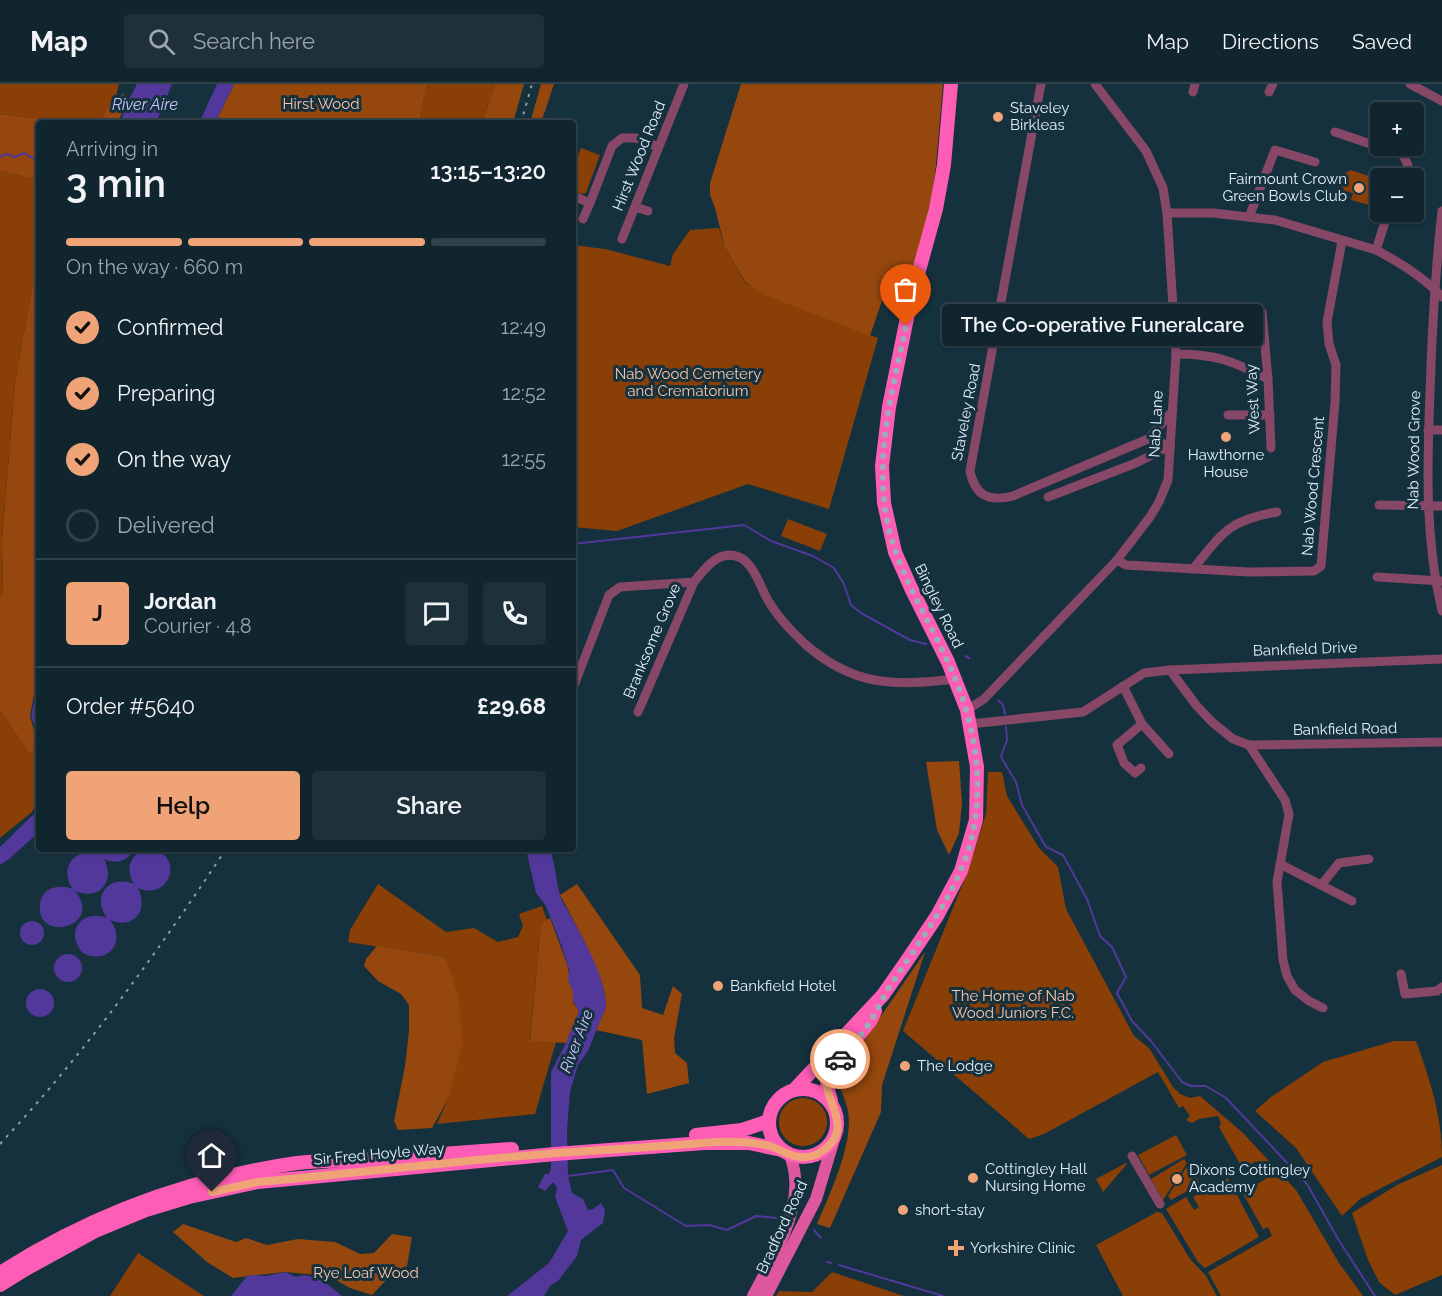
<!DOCTYPE html>
<html lang="en">
<head>
<meta charset="utf-8">
<style>
  :root { --surface:#10252e; --page:#1e313a; --text:#f1f3f6; --muted:#9ca5aa; --line:#30424a; --accent:#efa377 }
  body { margin:0; font-family:Raleway,sans-serif; background:var(--page); color:var(--text); height:100vh; display:flex; flex-direction:column; font-size:22px; white-space:nowrap }
  * { box-sizing:border-box; margin:0 }
  p { font-size:20px; color:var(--muted) }
  .icon { flex:none; width:33px; height:33px; fill:none; stroke:currentColor; stroke-width:2; stroke-linecap:round; stroke-linejoin:round }
  .map { position:relative; flex:1; overflow:hidden }
  .panel { position:absolute; left:36px; top:36px; width:540px; height:732px; display:flex; flex-direction:column; background:var(--surface); border-radius:6px; box-shadow:0 2px 4px #0004,0 0 0 2px var(--line) }
  .panel>* { flex:none }
  .buttons { position:absolute; left:1370px; top:18px; display:grid; gap:12px }
  .buttons a { display:grid; place-items:center; width:54px; height:54px; border-radius:6px; background:var(--surface); box-shadow:0 2px 4px #0004,0 0 0 2px var(--line); font-size:30px }
  .pin { position:absolute; display:grid; place-items:center; width:51px; height:51px; color:#fff; margin:-62px -26px; border-radius:50% 50% 50% 0; rotate:-45deg; box-shadow:0 0 6px #0007 }
  .pin .icon { rotate:45deg }
  .courier { position:absolute; display:grid; place-items:center; width:60px; height:60px; margin:-30px; border:4px solid #efa377; border-radius:50%; background:#fff; color:#222; box-shadow:0 2px 8px #0007 }
  .bubble { position:absolute; height:42px; border-radius:6px; background:var(--surface); box-shadow:0 2px 4px #0004,0 0 0 2px var(--line); font-size:20px; font-weight:600; line-height:42px; text-align:center }
  .summary em { font-style:normal; font-weight:600 }
  .summary div { display:flex; flex-direction:column-reverse }
  .summary { display:flex; align-items:center; justify-content:space-between; height:102px; padding:0 30px }
  h1 { font-size:39px; font-weight:600; line-height:45px }
  .bar { display:grid; grid-template-columns:repeat(4,1fr); gap:9px 6px; align-content:center; height:72px; padding:0 30px }
  .bar i { height:8px; border-radius:4px; background:var(--line) }
  .bar .selected { background:var(--accent) }
  .bar p { grid-column:span 4 }
  .line { display:flex; align-items:center; gap:15px; padding:0 30px; border-top:2px solid var(--line) }
  .line div { flex:1 }
  .round { display:grid; place-items:center; flex:none; width:63px; height:63px; border-radius:6px; background:var(--page) }
  ol { padding:0 30px; list-style:none }
  li { display:flex; align-items:center; gap:18px; height:66px }
  li p { margin-inline-start:auto }
  li .icon { padding:6px; border-radius:50%; background:var(--accent); color:#111; stroke-width:4 }
  li:last-child { color:var(--muted) }
  li i { width:33px; height:33px; border:3px solid var(--line); border-radius:50% }
  .primary-button { display:flex; gap:12px; margin-top:auto; padding:12px 30px }
  .primary-button a { flex:1; height:69px; border-radius:6px; background:var(--accent); color:#111; font-size:24px; font-weight:600; line-height:69px; text-align:center }
  .primary-button a+a { background:var(--page); color:var(--text) }
  header { display:flex; align-items:center; gap:36px; box-sizing:border-box; height:84px; padding:0 30px; background:var(--surface); border-bottom:2px solid var(--line) }
  header strong { font-size:28px }
  nav { display:flex; gap:33px; margin-inline-start:auto; font-size:21px }
  .search { width:420px; height:54px; background:var(--page); display:flex; align-items:center; gap:15px; box-sizing:border-box; padding:0 21px; border-radius:6px; color:var(--muted); font-size:22px }
  .map>svg:first-child { display:block }
  .green { fill:#893f05 }
  .forest { fill:#95470d }
  .water { fill:#51389a }
  .lines { fill:none; stroke-linecap:round; stroke-linejoin:round }
  .stream { stroke:#51389a; stroke-width:2 }
  .minor { stroke:#874766; stroke-width:9 }
  .major { stroke:#dd589f; stroke-width:12 }
  .highway { stroke:#fe5db5; stroke-width:14 }
  .rail { stroke:#8ca1ac; stroke-width:2; stroke-dasharray:3 6; stroke-linecap:butt }
  .done { stroke:#9aaeb8; stroke-width:6; stroke-dasharray:0 10.8 }
  .route { stroke:#efa377; stroke-width:8 }
  .poi-dot { fill:#efa377; stroke:#15313e; stroke-width:2 }
  .labels { text-anchor:middle; stroke-width:6; stroke-linejoin:round; paint-order:stroke }
  .park-label { font-size:15px; fill:#fbc5a8; stroke:#15313e }
  .poi-label { font-size:15px; fill:#e1f1fa; stroke:#15313e; text-anchor:start }
  .street-label { font-size:15px; fill:#e1f1fa; stroke:#15313e }
  .water-label { font-size:16px; font-style:italic; fill:#ccc6fa; stroke:#15313e }
</style>
</head>
<body>
<header>
<strong>Map</strong>
<div class="search"><svg class="icon" aria-label="search" viewBox="0 0 24 24"><circle cx="10" cy="10" r="6"/><path d="M15 15l6 6"/></svg>Search here</div>
<nav><a>Map</a><a>Directions</a><a>Saved</a></nav>
</header>
<div class="map">
<svg width="1442" height="1212" viewBox="0 0 1442 1212">
  <rect width="100%" height="100%" fill="#15313e"/>
  <g class="green">
    <path d="M0,0H119L115,16L108,22L99,39H77L0,30Z"/>
    <path d="M427,0H495L482,39H419Z"/>
    <path d="M581,64L600,71L586,109L582,110L573,107V84Z"/>
    <path d="M1351,86L1377,95L1369,121L1351,116L1353,109L1345,107L1341,101L1345,89Z"/>
    <path d="M0,87L39,96V163L15,299L2,455L3,510L0,513Z"/>
    <path d="M719,144L725,164L745,199L840,240L878,254L829,425L748,400L617,447L573,443V161L605,165L670,182L673,170L690,146Z"/>
    <path d="M788,435L827,450L820,467L781,452Z"/>
    <path d="M0,626L29,669L39,665V715L32,728L0,754Z"/>
    <path d="M988,688H1002L1007,712L1039,764L1058,783L1066,825L1134,952L1149,964L1173,1003L1180,1010L1190,1014L1200,1012L1243,1049L1296,1106L1339,1179L1363,1212H1221L1208,1188L1272,1152L1268,1143L1263,1145L1242,1108L1266,1095L1256,1077L1243,1085L1219,1043L1221,1039L1218,1032L1199,1035L1192,1039L1186,1036L1190,1032L1183,1022L1179,1024L1158,988L1044,1050L1029,1055L903,947L968,787L986,730Z"/>
    <path d="M378,800L446,848L474,844L498,858L518,853L523,842L519,830L542,822L547,836L541,839L530,956L556,958L535,1030L437,1040L448,1015L446,873L348,858L350,846Z"/>
    <path d="M1394,957H1416C1430,996 1442,1032 1442,1073L1360,1115L1342,1132L1296,1064L1255,1027L1271,1013L1323,978Z"/>
    <circle cx="803" cy="1038" r="24"/>
    <path d="M1176,1051L1187,1071L1149,1091L1138,1071Z"/>
    <path d="M1184,1075L1187,1079L1163,1116L1151,1095Z"/>
    <path d="M1126,1079L1127,1080L1103,1108L1096,1095Z"/>
    <path d="M1442,1081V1191L1395,1211L1379,1198L1368,1176L1352,1129L1397,1101Z"/>
    <path d="M1190,1082L1200,1100L1171,1116L1168,1112L1186,1084Z"/>
    <path d="M1228,1094L1259,1153L1205,1184L1198,1178L1166,1125L1186,1113L1194,1126L1199,1123L1193,1113Z"/>
    <path d="M1157,1128L1162,1129L1190,1175L1206,1192L1217,1212H1123L1096,1161Z"/>
    <path d="M138,1169L204,1212H110Z"/>
    <path d="M832,1188L904,1212H776L779,1207L812,1208Z"/>
  </g>
  <g class="forest">
    <path d="M234,0H427L419,39H215Z"/>
    <path d="M495,0H524L513,39H482Z"/>
    <path d="M541,0H554L541,39H530Z"/>
    <path d="M741,0H943L936,81L930,125L913,188L893,198L886,205L870,252L765,211L745,198L725,164L715,124L710,111V99Z"/>
    <path d="M123,10L128,12L118,39H99L108,22Z"/>
    <path d="M0,30L77,39H39V96L0,87Z"/>
    <path d="M39,163V584L30,632L39,665L29,669L0,626V513L3,510L2,455L15,299Z"/>
    <path d="M959,677L962,719L959,749L949,771L937,746L926,678Z"/>
    <path d="M577,800L640,891L642,924L663,931L673,902L682,910L674,954L675,969L687,979L689,999L647,1010L642,956L596,946C598,939 603,932 605,925C612,903 571,832 560,811Z"/>
    <path d="M550,834L567,880L573,908V918L579,927L566,959L530,957L541,839Z"/>
    <path d="M377,862L445,873L458,911L463,959L448,1015L432,1044L398,1046L394,1037L405,982L409,947V921L401,910L378,897L364,882L366,875Z"/>
    <path d="M925,868L882,1001L881,1028L830,1144L817,1140C830,1109 856,1056 847,1023C845,1014 840,1005 837,996Z"/>
    <path d="M183,1140L236,1158L246,1154L267,1161L298,1155L335,1158L360,1170L374,1169L392,1150L412,1153L407,1182L392,1190L372,1211L350,1204L329,1192L285,1188L233,1194L207,1178L173,1148Z"/>
  </g>
  <g class="water">
    <path d="M137,0H172L156,39H120L128,17Z"/>
    <path d="M217,0H234L215,39H199Z"/>
    <path d="M39,591V657L31,632Z"/>
    <path d="M39,725V748L9,775L0,781V763Z"/>
    <path d="M96,765H134C128,777 116,781 104,775C116,798 99,817 75,807C105,843 35,860 40,820C42,803 59,800 73,805C58,785 75,761 99,771Z"/>
    <path d="M152,765C184,771 171,818 138,804C149,826 134,846 110,836C127,857 108,882 83,869C64,848 82,824 107,834C91,812 109,790 134,800C124,784 131,766 152,765Z"/>
    <path d="M526,765H550C555,780 556,796 560,811C562,819 569,828 573,836C586,860 606,895 606,923L588,967L578,981L570,1008L567,1046L568,1092L572,1109L583,1115L588,1126L593,1125L601,1119L605,1126L603,1139L581,1156L577,1172L558,1197L550,1202L544,1212H507L549,1179L568,1147L555,1113L557,1104L553,1098L545,1107L538,1103L545,1090H549L551,1084V988L566,959L579,927L573,917V908L568,896L569,886L562,863L546,822L536,809Z"/>
    <circle cx="32" cy="849" r="12"/>
    <circle cx="68" cy="884" r="14"/>
    <circle cx="40" cy="919" r="14"/>
    <path d="M285,1188L296,1193L304,1191L320,1194L342,1212H231L248,1191L266,1192Z"/>
  </g>
  <g class="lines">
    <g class="stream">
      <path d="M0,73L6,70L15,73L24,69L37,77L39,75"/>
      <path d="M573,460L744,441L771,457L813,472L834,484L844,500L851,521L861,529L910,556L926,560"/>
      <path d="M965,572L969,574"/>
      <path d="M998,616L1003,621L1005,630"/>
      <path d="M1006,643L1007,656L1001,673L1016,698L1022,721L1046,763L1063,771L1087,815L1100,852L1112,863L1126,893L1117,909L1132,937L1151,957L1182,998L1191,1002H1206L1226,1014L1307,1100L1338,1155L1375,1212"/>
      <path d="M568,1092L613,1086L624,1104L686,1142L709,1141L727,1146L756,1132L776,1134"/>
      <path d="M814,1146L821,1154"/>
      <path d="M827,1178L831,1179"/>
      <path d="M839,1181L943,1212"/>
    </g>
    <g class="minor">
      <path d="M1041,0L970,387C975,412 989,418 1013,412L1148,355L1170,362"/>
      <path d="M1410,0L1442,17"/>
      <path d="M1193,8L1195,0"/>
      <path d="M1269,8L1273,0"/>
      <path d="M1335,48L1403,71L1408,81L1404,94"/>
      <path d="M573,112L590,119L612,62L622,54H636L658,63"/>
      <path d="M635,123L648,127"/>
      <path d="M1442,127C1435,188 1432,248 1430,309C1427,383 1425,455 1442,527"/>
      <path d="M1167,129H1213L1275,136L1376,166C1399,178 1425,194 1442,213"/>
      <path d="M1249,133L1275,66L1315,78"/>
      <path d="M583,135L590,119"/>
      <path d="M622,155L684,0"/>
      <path d="M1376,166L1386,135L1394,131L1395,128"/>
      <path d="M1262,228L1268,295L1271,364"/>
      <path d="M1176,270C1217,270 1232,277 1268,295"/>
      <path d="M1228,331H1270"/>
      <path d="M1428,346H1442"/>
      <path d="M1148,355L1171,329"/>
      <path d="M1048,413L1136,379L1170,362"/>
      <path d="M1379,421L1442,422"/>
      <path d="M1117,476L1126,481L1248,488L1314,487L1321,482L1335,318L1336,281L1329,260L1327,238L1342,157"/>
      <path d="M1193,485C1223,448 1229,436 1277,428"/>
      <path d="M1377,493L1442,497"/>
      <path d="M1170,586L1442,575"/>
      <path d="M1123,602L1142,640L1169,670"/>
      <path d="M573,604L609,511L620,503L694,498C705,484 719,465 739,473C754,479 761,505 769,518C779,535 791,547 805,560C854,603 894,602 956,595"/>
      <path d="M967,626L984,615L1117,476L1150,433L1159,418L1168,396L1176,270L1167,129L1163,104L1146,67L1095,0"/>
      <path d="M638,628L694,498"/>
      <path d="M970,640L1083,628L1144,589L1170,586L1196,621L1212,638L1233,655L1249,661L1285,716L1289,730L1277,798L1283,876L1287,892L1295,906L1309,917L1323,924"/>
      <path d="M1249,661L1442,658"/>
      <path d="M1141,684L1135,689L1124,679L1117,661L1142,640"/>
      <path d="M1280,780L1352,817"/>
      <path d="M1322,800L1339,779L1369,775"/>
      <path d="M1401,890L1405,910L1437,907L1442,903"/>
      <path d="M1132,1072L1160,1120"/>
    </g>
    <g class="major">
      <path d="M753,1212C770,1180 799,1131 795,1094C795,1086 792,1078 790,1070"/>
      <path d="M766,1212L816,1115L835,1052"/>
    </g>
    <g class="highway">
      <circle cx="803" cy="1039" r="34"/>
      <path d="M795,1005L883,911L906,878L937,832L961,787L976,736L977,683L967,626L948,578L911,504L895,468L884,419L882,382L889,323L910,219L936,125L944,81L951,0"/>
      <path d="M831,1017L827,1003L828,990L871,936L875,927"/>
      <path d="M696,1051L742,1046L769,1037"/>
      <path d="M0,1189C91,1131 191,1094 297,1079C321,1076 346,1077 371,1075C418,1072 465,1068 512,1065"/>
      <path d="M0,1201L24,1186L95,1147L146,1126L189,1113L258,1098L555,1070L704,1059H749L782,1066"/>
    </g>
    <g class="rail">
      <path d="M521,39L532,0"/>
      <path d="M0,1060C85,969 157,869 226,765"/>
    </g>
  </g>
  <g class="lines">
    <path class="done" d="M840,975C850,962 863,950 871,936C879,923 885,909 894,896C917,861 943,827 960,788C989,724 979,647 951,585C927,530 890,479 884,417C878,358 894,299 906,242"/>
    <path class="route" d="M212,1108L258,1098C358,1089 457,1077 557,1069C605,1066 654,1063 702,1059C725,1057 748,1057 770,1062C780,1065 789,1072 800,1073C807,1074 815,1072 821,1068C860,1042 817,1014 829,989C831,984 837,979 840,975"/>
  </g>
  <g class="poi-dot">
    <circle cx="998" cy="33" r="6"/>
    <circle cx="1359" cy="104" r="6"/>
    <circle cx="1226" cy="353" r="6"/>
    <circle cx="718" cy="902" r="6"/>
    <circle cx="905" cy="982" r="6"/>
    <circle cx="973" cy="1094" r="6"/>
    <circle cx="1177" cy="1095" r="6"/>
    <circle cx="903" cy="1126" r="6"/>
    <path d="M953 1155h6v6h6v6h-6v6h-6v-6h-6v-6h6z"/>
  </g>
  <g class="labels">
    <g class="park-label">
      <text x="321" y="25">Hirst Wood</text>
      <text x="688" y="295">Nab Wood Cemetery<tspan x="688" dy="17">and Crematorium</tspan></text>
      <text x="1013" y="917">The Home of Nab<tspan x="1013" dy="17">Wood Juniors F.C.</tspan></text>
      <text x="366" y="1194">Rye Loaf Wood</text>
    </g>
    <g class="poi-label">
      <text x="1010" y="29">Staveley<tspan x="1010" dy="17">Birkleas</tspan></text>
      <text x="1347" y="100" text-anchor="end">Fairmount Crown<tspan x="1347" dy="17">Green Bowls Club</tspan></text>
      <text x="1226" y="376" text-anchor="middle">Hawthorne<tspan x="1226" dy="17">House</tspan></text>
      <text x="730" y="907">Bankfield Hotel</text>
      <text x="917" y="987">The Lodge</text>
      <text x="985" y="1090">Cottingley Hall<tspan x="985" dy="17">Nursing Home</tspan></text>
      <text x="1189" y="1091">Dixons Cottingley<tspan x="1189" dy="17">Academy</tspan></text>
      <text x="915" y="1131">short-stay</text>
      <text x="970" y="1169">Yorkshire Clinic</text>
    </g>
    <g class="street-label">
      <text transform="translate(639 72) rotate(-68)" y="5">Hirst Wood Road</text>
      <text transform="translate(1253 315) rotate(-93)" y="5">West Way</text>
      <text transform="translate(966 328) rotate(-79)" y="5">Staveley Road</text>
      <text transform="translate(1156 340) rotate(-87)" y="5">Nab Lane</text>
      <text transform="translate(1414 366) rotate(-89)" y="5">Nab Wood Grove</text>
      <text transform="translate(1313 402) rotate(-85)" y="5">Nab Wood Crescent</text>
      <text transform="translate(939 522) rotate(64)" y="5">Bingley Road</text>
      <text transform="translate(652 557) rotate(-67)" y="5">Branksome Grove</text>
      <text transform="translate(1305 565) rotate(-2)" y="5">Bankfield Drive</text>
      <text transform="translate(1345 645) rotate(-1)" y="5">Bankfield Road</text>
      <text transform="translate(379 1070) rotate(-5)" y="5">Sir Fred Hoyle Way</text>
      <text transform="translate(782 1143) rotate(-65)" y="5">Bradford Road</text>
    </g>
    <g class="water-label">
      <text x="145" y="26">River Aire</text>
      <text transform="translate(576 957) rotate(-69)" y="6">River Aire</text>
    </g>
  </g>
</svg>
<div class="buttons">
<a>+</a>
<a>−</a>
</div>
<div class="pin" style="left:906px;top:242px;background:#ea580c"><svg class="icon" aria-label="bag" viewBox="0 0 24 24"><path d="M5 8h14l-1 12H6zM9 8a3 3 0 0 1 6 0"/></svg></div>
<div class="pin" style="left:212px;top:1108px;background:#1f2937"><svg class="icon" aria-label="home" viewBox="0 0 24 24"><path d="M3 11l9-7 9 7M6 9v11h12V9"/></svg></div>
<div class="courier" style="left:840px;top:975px"><svg class="icon" aria-label="car" viewBox="0 0 24 24"><path d="M5 17H2v-5l4-1 3-4h7l3 4 3 1v5h-3M9 17h6M6 11h13"/><circle cx="7" cy="17" r="2"/><circle cx="17" cy="17" r="2"/></svg></div>
<div class="bubble" style="left:942px;top:220px;width:321px">The Co-operative Funeralcare</div>
<section class="panel">
<div class="summary"><div><h1>3 min</h1><p>Arriving in</p></div><em>13:15–13:20</em></div>
<div class="bar"><i class="selected"></i><i class="selected"></i><i class="selected"></i><i></i><p>On the way · 660 m</p></div>
<ol>
<li><svg class="icon" aria-label="check" viewBox="0 0 24 24"><path d="M5 12l5 5 9-10"/></svg>Confirmed<p>12:49</p></li>
<li><svg class="icon" aria-label="check" viewBox="0 0 24 24"><path d="M5 12l5 5 9-10"/></svg>Preparing<p>12:52</p></li>
<li><svg class="icon" aria-label="check" viewBox="0 0 24 24"><path d="M5 12l5 5 9-10"/></svg>On the way<p>12:55</p></li>
<li><i></i>Delivered</li>
</ol>
<div class="line" style="height:108px"><b class="round" style="background:var(--accent);color:#111">J</b><div><b>Jordan</b><p>Courier · 4.8</p></div><a class="round"><svg class="icon" aria-label="chat" viewBox="0 0 24 24"><path d="M4 5h16v11H9l-5 4z"/></svg></a><a class="round"><svg class="icon" aria-label="phone" viewBox="0 0 24 24"><path d="M5 4h4l2 5-3 2q2 4 5 5l2-3 5 2v4C11 20 4 13 5 4z"/></svg></a></div>
<div class="line" style="height:78px"><div>Order #5640</div><b>£29.68</b></div>
<div class="primary-button"><a>Help</a><a>Share</a></div>
</section>
</div>
</body>
</html>
